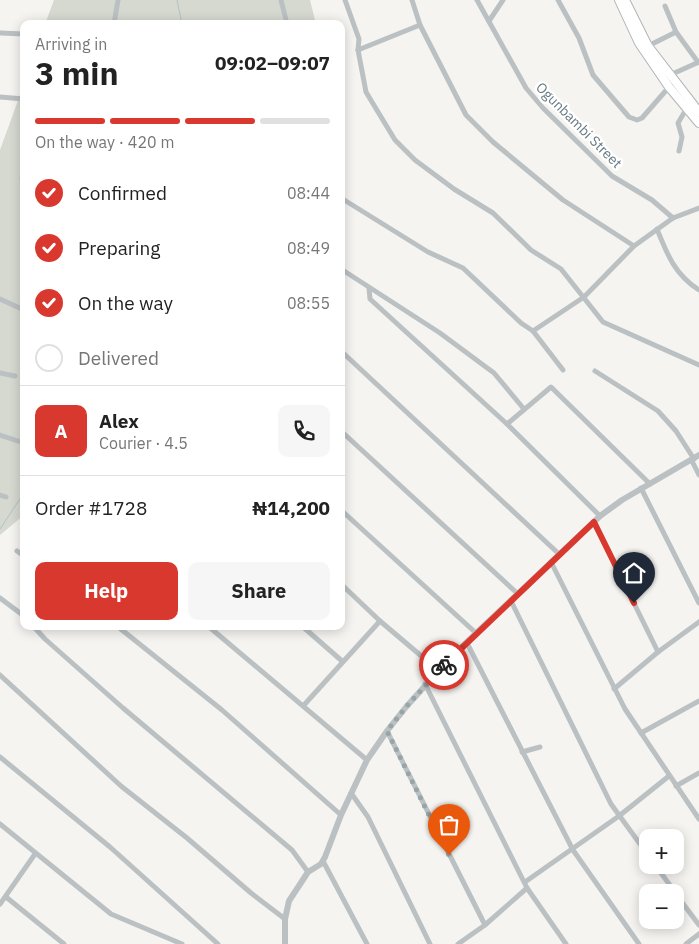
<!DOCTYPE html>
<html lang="en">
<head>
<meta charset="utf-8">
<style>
  :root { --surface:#fff; --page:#f6f6f6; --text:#222; --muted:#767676; --line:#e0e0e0; --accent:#d8382d }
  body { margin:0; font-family:"IBM Plex Sans",sans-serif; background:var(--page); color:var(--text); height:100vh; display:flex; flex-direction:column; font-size:19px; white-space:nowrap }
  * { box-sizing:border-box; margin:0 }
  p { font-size:16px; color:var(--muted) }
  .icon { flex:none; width:28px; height:28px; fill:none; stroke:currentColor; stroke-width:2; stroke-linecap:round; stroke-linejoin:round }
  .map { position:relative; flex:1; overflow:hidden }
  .panel { position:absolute; left:20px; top:20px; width:325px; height:610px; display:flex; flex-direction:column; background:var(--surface); border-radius:10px; box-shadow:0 2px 12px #0003 }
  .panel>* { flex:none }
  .fabs { position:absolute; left:639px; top:829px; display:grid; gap:10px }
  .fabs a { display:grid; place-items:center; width:45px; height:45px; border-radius:10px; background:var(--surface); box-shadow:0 2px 12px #0003; font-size:25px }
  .pin { position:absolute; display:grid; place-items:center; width:42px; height:42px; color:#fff; margin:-51px -21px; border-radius:50% 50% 50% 0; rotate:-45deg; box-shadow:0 0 5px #0007 }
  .pin .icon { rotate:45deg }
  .courier { position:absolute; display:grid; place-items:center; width:50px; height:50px; margin:-25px; border:4px solid #d8382d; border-radius:50%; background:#fff; color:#222; box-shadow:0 1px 6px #0007 }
  .summary em { font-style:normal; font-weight:700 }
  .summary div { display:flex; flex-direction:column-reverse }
  .summary { display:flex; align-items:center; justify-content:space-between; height:85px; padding:0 15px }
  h1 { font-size:32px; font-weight:700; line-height:38px }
  .bar { display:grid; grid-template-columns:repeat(4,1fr); gap:8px 5px; align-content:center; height:60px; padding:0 15px }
  .bar i { height:6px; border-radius:4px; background:var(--line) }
  .bar .on { background:var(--accent) }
  .bar p { grid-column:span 4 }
  .line { display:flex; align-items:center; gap:12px; padding:0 15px; border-top:1px solid var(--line) }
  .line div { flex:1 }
  .round { display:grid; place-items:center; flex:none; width:52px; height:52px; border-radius:10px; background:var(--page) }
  ol { padding:0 15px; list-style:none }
  li { display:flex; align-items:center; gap:15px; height:55px }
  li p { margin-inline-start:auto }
  li .icon { padding:5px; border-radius:50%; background:var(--accent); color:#fff; stroke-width:4 }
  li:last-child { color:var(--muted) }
  li i { width:28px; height:28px; border:2px solid var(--line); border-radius:50% }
  .action { display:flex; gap:10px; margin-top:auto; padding:10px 15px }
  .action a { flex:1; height:58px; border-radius:10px; background:var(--accent); color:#fff; font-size:20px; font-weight:700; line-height:58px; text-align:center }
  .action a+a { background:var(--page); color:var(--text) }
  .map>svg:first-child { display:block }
  .green { fill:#d5d9d0 }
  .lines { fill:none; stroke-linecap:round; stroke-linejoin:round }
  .stream { stroke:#b3c2c4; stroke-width:1 }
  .primary-casing { stroke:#afb5b7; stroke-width:10 }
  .minor { stroke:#bbc1c3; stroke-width:5 }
  .tertiary { stroke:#bbc1c3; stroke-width:6 }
  .primary { stroke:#fff; stroke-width:8 }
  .done { stroke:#97a4a8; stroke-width:5; stroke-dasharray:0 9 }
  .route { stroke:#d8382d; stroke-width:6 }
  .labels { text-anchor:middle; stroke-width:5; stroke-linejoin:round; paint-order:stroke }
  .street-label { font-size:14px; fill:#657980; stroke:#fff }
</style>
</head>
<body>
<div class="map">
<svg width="699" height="944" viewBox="0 0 699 944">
  <rect width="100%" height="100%" fill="#f5f4f1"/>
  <g class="green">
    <path d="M54,0H310L316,24H45Z"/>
    <path d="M24,84V515L0,535V150Z"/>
  </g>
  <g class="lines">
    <g class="stream">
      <path d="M177,0L182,24"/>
      <path d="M0,529L24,493"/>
    </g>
    <g class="primary-casing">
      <g id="primary">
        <path d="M619,0L639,43L669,87L699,123"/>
        <path d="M625,0L648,46L699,112"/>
      </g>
    </g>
    <g class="minor">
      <path d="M281,0L287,24"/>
      <path d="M345,0L359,39L358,50L366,92L395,140L415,160L454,189L493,213L531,250L561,269L603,322L699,365"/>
      <path d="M412,0L420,25L466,115L493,142L563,200L634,246"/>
      <path d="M477,0L526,88L543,108L612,176L652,200L673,218"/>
      <path d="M558,0L579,38L593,75L629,117L637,120L642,118L669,87"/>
      <path d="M665,6L676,32"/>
      <path d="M489,21L503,0"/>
      <path d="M114,24L118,0"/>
      <path d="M0,33L24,34"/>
      <path d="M648,46L676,32L698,62"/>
      <path d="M358,50L420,25"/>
      <path d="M670,75L699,62"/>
      <path d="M0,97L24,99"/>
      <path d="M679,151L682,137L678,123L687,108"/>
      <path d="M22,178L24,172"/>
      <path d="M341,198L428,252L463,268L521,323L533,331L563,370"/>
      <path d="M657,229C667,254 675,275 699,290"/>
      <path d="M341,269L440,333L494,373L524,409"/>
      <path d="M369,288L370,299L507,424L600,516"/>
      <path d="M0,299L24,310"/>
      <path d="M533,331L584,297L634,246L673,218L699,208"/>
      <path d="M341,351L559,554"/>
      <path d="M595,371L658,411L676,431L694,459"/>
      <path d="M0,373L15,376"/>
      <path d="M507,424L551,387L650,484"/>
      <path d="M341,431L518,594"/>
      <path d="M0,435L24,443"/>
      <path d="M692,461L699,475"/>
      <path d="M641,488L699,603"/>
      <path d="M0,495L6,497"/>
      <path d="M341,510L477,634"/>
      <path d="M594,522L658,652"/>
      <path d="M17,551L24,556"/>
      <path d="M551,562L625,709L699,819"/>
      <path d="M341,584L380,621L439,671"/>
      <path d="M0,598L24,616"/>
      <path d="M511,601L611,804L648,855"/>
      <path d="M33,626L45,639L123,708L292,850L308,872"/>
      <path d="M117,626L222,710L341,815"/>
      <path d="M208,626L367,760"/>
      <path d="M302,626L342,661"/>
      <path d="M467,643L573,850L639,944"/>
      <path d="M0,675L121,786L187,838L251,893L285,919"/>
      <path d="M425,684L527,888L566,944"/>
      <path d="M614,689L658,652L699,622"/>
      <path d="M304,705L380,621"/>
      <path d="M387,731L485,925"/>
      <path d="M641,733L699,701"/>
      <path d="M522,752L540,747"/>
      <path d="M0,757L110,847L218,944"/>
      <path d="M676,786L699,773"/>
      <path d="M351,793L368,817L430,944"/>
      <path d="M0,824L111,914L182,944"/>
      <path d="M323,861L367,944"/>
      <path d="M655,865L675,892"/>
      <path d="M525,882L619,816L669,776"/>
      <path d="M675,893L699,925"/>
      <path d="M6,897L64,944"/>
      <path d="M0,904L35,854"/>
      <path d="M458,944L485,925L527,888"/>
      <path d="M686,944L699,934"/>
    </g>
    <path class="tertiary" d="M285,944V919L289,901L308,872L321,864L325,857L341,815L367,760L387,731L406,707L451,657L600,516L622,500L699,455"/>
    <use href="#primary" class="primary"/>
  </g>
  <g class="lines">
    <path class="done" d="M444,665L406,707L387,731L449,855"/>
    <path class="route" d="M444,665L594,522L634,603"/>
  </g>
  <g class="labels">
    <g class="street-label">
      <text transform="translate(579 125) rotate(45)" y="5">Ogunbambi Street</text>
    </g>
  </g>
</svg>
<div class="fabs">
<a>+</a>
<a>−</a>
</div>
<div class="pin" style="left:449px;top:855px;background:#ea580c"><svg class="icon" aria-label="bag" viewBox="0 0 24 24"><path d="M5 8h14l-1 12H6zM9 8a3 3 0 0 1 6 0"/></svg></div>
<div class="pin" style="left:634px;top:603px;background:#1f2937"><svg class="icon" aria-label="home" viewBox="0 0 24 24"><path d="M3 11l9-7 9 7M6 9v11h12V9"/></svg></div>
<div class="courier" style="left:444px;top:665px"><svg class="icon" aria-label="bike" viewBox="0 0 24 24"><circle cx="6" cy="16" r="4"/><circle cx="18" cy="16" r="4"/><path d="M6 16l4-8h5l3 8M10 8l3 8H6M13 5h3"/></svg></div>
<section class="panel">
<div class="summary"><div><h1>3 min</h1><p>Arriving in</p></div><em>09:02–09:07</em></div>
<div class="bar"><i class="on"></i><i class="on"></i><i class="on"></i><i></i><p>On the way · 420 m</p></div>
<ol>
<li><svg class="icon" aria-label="check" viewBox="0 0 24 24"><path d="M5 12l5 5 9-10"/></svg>Confirmed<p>08:44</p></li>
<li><svg class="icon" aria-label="check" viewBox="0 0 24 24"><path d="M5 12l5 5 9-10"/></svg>Preparing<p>08:49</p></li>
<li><svg class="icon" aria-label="check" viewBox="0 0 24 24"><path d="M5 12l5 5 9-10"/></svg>On the way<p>08:55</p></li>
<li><i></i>Delivered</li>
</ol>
<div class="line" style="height:90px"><b class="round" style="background:var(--accent);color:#fff">A</b><div><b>Alex</b><p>Courier · 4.5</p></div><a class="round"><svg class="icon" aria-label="phone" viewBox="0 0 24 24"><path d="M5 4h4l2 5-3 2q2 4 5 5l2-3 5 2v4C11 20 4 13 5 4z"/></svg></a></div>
<div class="line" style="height:65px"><div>Order #1728</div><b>₦14,200</b></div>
<div class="action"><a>Help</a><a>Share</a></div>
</section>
</div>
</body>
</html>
